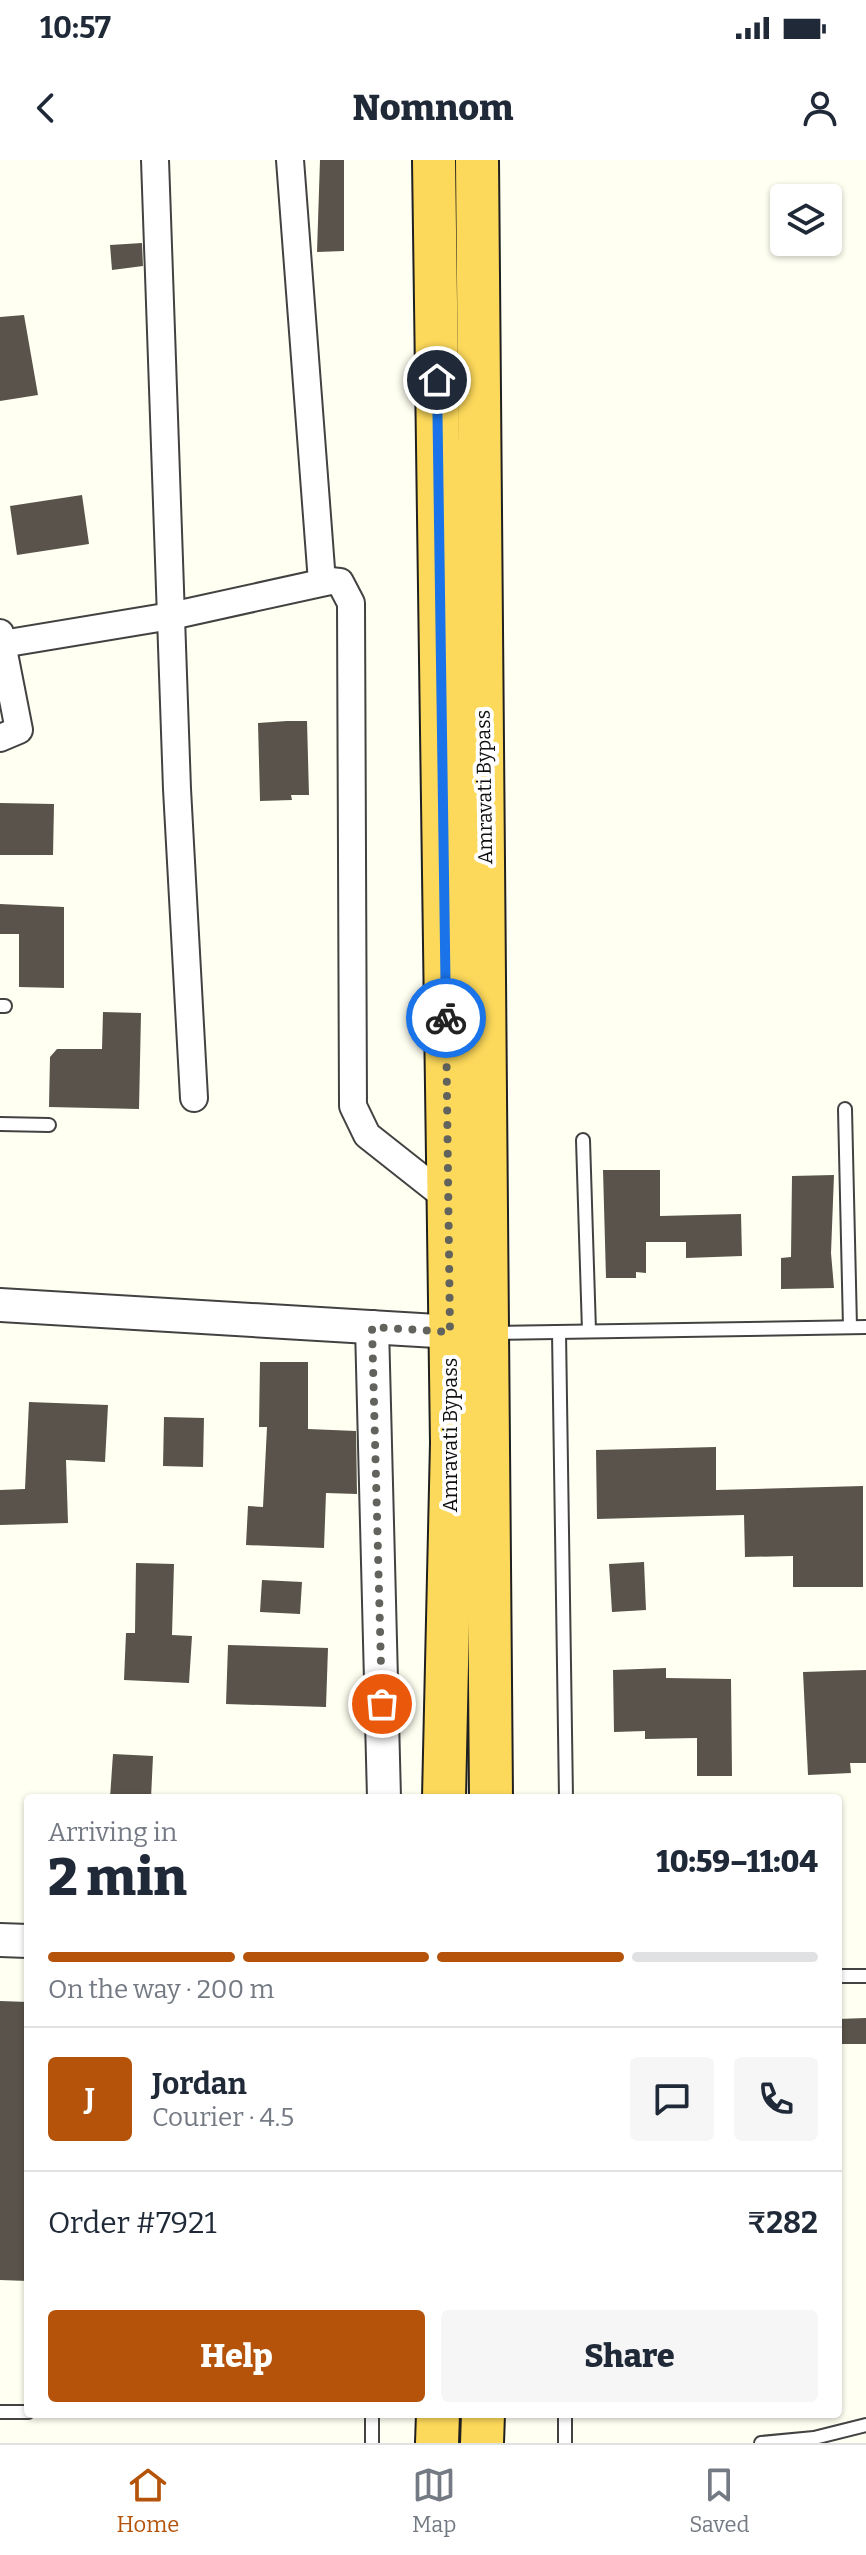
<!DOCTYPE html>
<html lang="en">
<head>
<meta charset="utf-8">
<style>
  :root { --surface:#fff; --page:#f6f6f7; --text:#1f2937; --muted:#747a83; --line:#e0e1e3; --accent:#b45309 }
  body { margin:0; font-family:Bitter,serif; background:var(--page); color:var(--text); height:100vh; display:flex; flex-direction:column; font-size:30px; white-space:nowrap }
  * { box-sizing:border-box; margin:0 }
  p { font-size:26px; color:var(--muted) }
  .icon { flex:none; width:44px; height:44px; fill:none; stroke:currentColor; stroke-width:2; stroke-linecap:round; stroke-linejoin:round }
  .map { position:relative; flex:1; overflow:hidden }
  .details { position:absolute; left:24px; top:1634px; width:818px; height:624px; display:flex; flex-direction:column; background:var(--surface); border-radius:8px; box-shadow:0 2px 6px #0004 }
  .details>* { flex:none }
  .controls { position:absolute; left:770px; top:24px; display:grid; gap:16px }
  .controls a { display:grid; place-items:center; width:72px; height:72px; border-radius:8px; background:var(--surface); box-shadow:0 2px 6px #0004; font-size:40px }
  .pin { position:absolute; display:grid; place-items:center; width:68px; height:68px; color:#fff; margin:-34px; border:4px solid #fff; border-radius:50%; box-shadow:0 2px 8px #0007 }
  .courier { position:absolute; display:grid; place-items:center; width:80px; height:80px; margin:-40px; border:6px solid #1a73e8; border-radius:50%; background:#fff; color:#222; box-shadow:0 2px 10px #0007 }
  .overview em { font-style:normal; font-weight:800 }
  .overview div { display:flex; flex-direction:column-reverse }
  .overview { display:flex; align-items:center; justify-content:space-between; height:136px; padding:0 24px }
  h1 { font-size:52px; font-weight:800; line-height:60px }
  .bar { display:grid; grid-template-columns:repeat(4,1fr); gap:12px 8px; align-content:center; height:96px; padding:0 24px }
  .bar i { height:10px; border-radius:6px; background:var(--line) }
  .bar .on { background:var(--accent) }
  .bar p { grid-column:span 4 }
  .line { display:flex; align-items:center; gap:20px; padding:0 24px; border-top:2px solid var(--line) }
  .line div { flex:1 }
  .round { display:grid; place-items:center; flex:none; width:84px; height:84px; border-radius:8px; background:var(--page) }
  .primary-button { display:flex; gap:16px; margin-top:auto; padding:16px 24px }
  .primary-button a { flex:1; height:92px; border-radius:8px; background:var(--accent); color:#fff; font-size:32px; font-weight:800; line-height:92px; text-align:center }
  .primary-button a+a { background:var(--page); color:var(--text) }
  .status { display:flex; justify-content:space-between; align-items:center; height:56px; padding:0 40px; background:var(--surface); direction:ltr }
  .status svg { height:22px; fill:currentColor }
  header { display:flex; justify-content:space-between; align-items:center; height:104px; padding:0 24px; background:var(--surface); font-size:36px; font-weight:800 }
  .dock { display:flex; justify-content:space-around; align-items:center; height:112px; border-top:2px solid var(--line); background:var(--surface); font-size:22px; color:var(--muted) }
  .dock a { display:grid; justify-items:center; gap:4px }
  .dock .on { color:var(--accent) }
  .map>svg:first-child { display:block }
  .building { fill:#59534b }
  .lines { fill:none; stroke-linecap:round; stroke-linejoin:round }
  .service-casing { stroke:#424242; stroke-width:16 }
  .minor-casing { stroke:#424242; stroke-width:30 }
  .tertiary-casing { stroke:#424242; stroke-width:36 }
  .trunk-casing { stroke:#202020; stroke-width:46 }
  .service { stroke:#fff; stroke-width:12 }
  .minor { stroke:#fff; stroke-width:26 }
  .tertiary { stroke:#fff; stroke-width:32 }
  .trunk { stroke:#fdd95b; stroke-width:42 }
  .done { stroke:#63635e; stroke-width:8; stroke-dasharray:0 14.4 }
  .route { stroke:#1a73e8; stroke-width:10 }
  .labels { text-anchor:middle; stroke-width:8; stroke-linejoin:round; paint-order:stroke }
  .street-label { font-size:20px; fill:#0f0f0f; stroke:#fff }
</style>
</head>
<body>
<div class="status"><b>10:57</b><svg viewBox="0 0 49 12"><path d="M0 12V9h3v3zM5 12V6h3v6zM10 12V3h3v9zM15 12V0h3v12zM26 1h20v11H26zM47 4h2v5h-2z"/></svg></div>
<header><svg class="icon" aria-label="back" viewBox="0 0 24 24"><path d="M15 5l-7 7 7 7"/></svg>Nomnom<svg class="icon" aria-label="person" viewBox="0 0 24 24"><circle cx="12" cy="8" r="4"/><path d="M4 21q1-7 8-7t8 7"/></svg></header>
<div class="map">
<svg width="866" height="2283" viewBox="0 0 866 2283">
  <rect width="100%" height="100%" fill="#fffff2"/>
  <g class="building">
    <path d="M320,0H344V91L317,92Z"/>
    <path d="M142,83L143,106L112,110L110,85Z"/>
    <path d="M24,155L38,235L0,241V157Z"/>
    <path d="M82,335L89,384L17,395L10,346Z"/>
    <path d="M287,561H307L309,635H291L292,640L260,641L258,563Z"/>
    <path d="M0,643L54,644L53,695H0Z"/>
    <path d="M0,744L64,747V828L19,827V774H0Z"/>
    <path d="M103,852L141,853L139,949L49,947L50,897L57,889H102Z"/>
    <path d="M603,1010H660V1056L741,1054L742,1096L686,1098V1082H646V1113L636,1112V1118H606Z"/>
    <path d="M834,1015L831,1093L834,1128L781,1129V1098L791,1097L792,1016Z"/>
    <path d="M260,1202H308V1269L356,1271L357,1334L326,1333L324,1388L246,1385L248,1346L263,1347L267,1267H259Z"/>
    <path d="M29,1242L108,1245L105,1302L66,1300L68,1363L0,1365V1330L25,1329Z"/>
    <path d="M164,1257L204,1258L203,1307L163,1306Z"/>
    <path d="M716,1287V1330L863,1326V1427H793V1396L745,1397L744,1355L597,1359L596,1290Z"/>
    <path d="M644,1402L646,1450L612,1452L609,1404Z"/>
    <path d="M136,1403L174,1404L172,1475L192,1476L189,1523L124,1520L126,1473H135Z"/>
    <path d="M262,1420L302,1422L300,1454L260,1452Z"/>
    <path d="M228,1485L328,1488L326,1547L226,1544Z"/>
    <path d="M666,1508V1518L731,1519L732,1616H697V1578L645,1579V1571L614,1572L613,1510Z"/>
    <path d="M866,1510V1603H850L851,1613L808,1615L803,1512Z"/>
    <path d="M113,1594L153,1596L151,1638H110Z"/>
    <path d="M0,1841L28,1842V2121L0,2120Z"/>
    <path d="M866,1858V1884H838V1859Z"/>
  </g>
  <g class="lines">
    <g class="service-casing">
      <g id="service">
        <path d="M0,846H5"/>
        <path d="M845,949L850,1167"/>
        <path d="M0,964L49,965"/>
        <path d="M583,980L589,1171"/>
        <path d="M559,1172L566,1638"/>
        <path d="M493,1173L866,1167"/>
        <path d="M838,1816H866"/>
        <path d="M0,2252H28"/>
        <path d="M372,2283V2254"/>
        <path d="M565,2283V2254"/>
        <path d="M761,2283L814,2278L866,2265"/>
      </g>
    </g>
    <g class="minor-casing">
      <g id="minor">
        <path d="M155,0L177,629L194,938"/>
        <path d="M290,0L322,422"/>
        <path d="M0,473L19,570L0,578"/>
        <path d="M2,484L171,456L330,421L340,422L351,443L353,946L367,975L448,1039"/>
      </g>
    </g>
    <g class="tertiary-casing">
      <g id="tertiary">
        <path d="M0,1145L470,1173"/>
        <path d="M372,1167L384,1638"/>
        <path d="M0,1780L28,1781"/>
      </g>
    </g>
    <g class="trunk-casing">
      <g id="trunk">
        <path d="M434,0L452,1283L444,1638"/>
        <path d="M477,0L491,1638"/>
        <path d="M437,2283L438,2254"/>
        <path d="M482,2283L483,2254"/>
      </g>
    </g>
    <use href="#service" class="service"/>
    <use href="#minor" class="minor"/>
    <use href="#tertiary" class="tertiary"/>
    <use href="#trunk" class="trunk"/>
  </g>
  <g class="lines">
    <path class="done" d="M382,1544L372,1167L450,1172L446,858"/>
    <path class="route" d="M437,220L446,858"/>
  </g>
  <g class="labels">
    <g class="street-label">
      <text transform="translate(484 627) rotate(-91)" y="7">Amravati Bypass</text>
      <text transform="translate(450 1275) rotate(-90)" y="7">Amravati Bypass</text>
    </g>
  </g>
</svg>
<div class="controls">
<a><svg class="icon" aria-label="layers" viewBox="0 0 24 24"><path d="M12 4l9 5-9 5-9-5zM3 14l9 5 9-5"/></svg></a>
</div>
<div class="pin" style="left:382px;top:1544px;background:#ea580c"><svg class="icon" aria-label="bag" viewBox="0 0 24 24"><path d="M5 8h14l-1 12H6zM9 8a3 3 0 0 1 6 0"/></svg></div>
<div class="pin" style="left:437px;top:220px;background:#1f2937"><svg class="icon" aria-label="home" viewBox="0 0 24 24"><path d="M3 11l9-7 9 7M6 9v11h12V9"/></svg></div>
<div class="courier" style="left:446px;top:858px"><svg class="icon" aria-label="bike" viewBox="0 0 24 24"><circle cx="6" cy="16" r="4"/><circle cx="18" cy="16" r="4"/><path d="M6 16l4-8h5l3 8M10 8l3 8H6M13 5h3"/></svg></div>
<section class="details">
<div class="overview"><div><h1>2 min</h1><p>Arriving in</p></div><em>10:59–11:04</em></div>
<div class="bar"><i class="on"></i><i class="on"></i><i class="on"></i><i></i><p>On the way · 200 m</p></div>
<div class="line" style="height:144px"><b class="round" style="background:var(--accent);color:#fff">J</b><div><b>Jordan</b><p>Courier · 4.5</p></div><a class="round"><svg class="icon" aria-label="chat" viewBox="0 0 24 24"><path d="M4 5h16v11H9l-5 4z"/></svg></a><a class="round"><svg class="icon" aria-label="phone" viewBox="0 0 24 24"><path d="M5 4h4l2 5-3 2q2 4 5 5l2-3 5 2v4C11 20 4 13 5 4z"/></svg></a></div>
<div class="line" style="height:104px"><div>Order #7921</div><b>₹282</b></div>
<div class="primary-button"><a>Help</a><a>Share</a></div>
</section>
</div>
<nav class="dock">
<a class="on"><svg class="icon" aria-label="home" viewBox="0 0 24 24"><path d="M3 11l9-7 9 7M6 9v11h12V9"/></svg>Home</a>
<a><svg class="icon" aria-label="map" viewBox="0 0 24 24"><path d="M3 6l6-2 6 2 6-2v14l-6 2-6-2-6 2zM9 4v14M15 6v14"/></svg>Map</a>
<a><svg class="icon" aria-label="saved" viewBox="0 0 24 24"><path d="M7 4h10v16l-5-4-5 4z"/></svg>Saved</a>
</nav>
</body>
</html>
